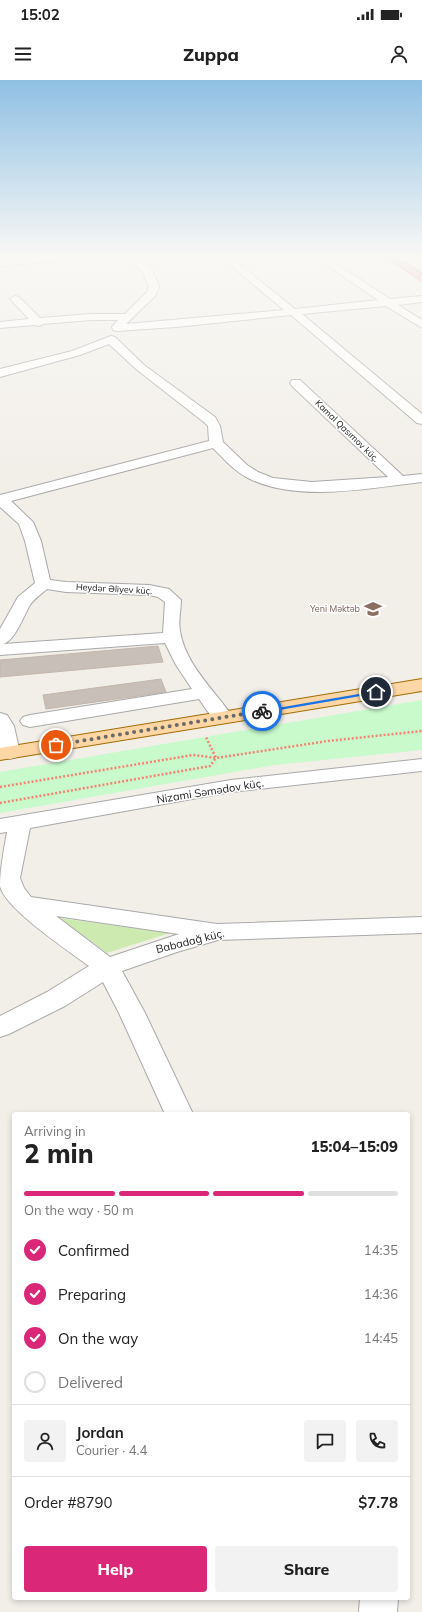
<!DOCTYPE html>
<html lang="en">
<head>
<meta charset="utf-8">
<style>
  :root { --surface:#fff; --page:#f2f2f2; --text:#222; --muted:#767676; --line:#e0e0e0; --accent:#db2777 }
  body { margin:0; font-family:Mulish,sans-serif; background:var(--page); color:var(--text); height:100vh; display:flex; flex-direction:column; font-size:15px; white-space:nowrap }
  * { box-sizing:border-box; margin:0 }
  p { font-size:13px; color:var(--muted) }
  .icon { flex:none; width:22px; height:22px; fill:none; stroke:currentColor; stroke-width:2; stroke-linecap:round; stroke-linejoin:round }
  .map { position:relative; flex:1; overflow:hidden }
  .side { position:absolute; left:12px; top:1032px; width:398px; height:488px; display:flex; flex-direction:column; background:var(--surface); border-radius:4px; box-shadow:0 2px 6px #0003 }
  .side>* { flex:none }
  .pin { position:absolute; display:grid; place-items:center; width:34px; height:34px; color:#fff; margin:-17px; border:2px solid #fff; border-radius:50%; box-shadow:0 1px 4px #0007 }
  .courier { position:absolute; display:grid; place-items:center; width:40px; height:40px; margin:-20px; border:3px solid #1a73e8; border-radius:50%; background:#fff; color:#222; box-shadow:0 1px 5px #0007 }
  .headline em { font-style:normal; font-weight:800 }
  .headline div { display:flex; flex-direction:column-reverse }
  .headline { display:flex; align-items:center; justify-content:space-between; height:68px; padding:0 12px }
  h1 { font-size:26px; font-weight:800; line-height:30px }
  .bar { display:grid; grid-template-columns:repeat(4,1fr); gap:6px 4px; align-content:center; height:48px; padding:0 12px }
  .bar i { height:5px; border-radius:3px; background:var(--line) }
  .bar .current { background:var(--accent) }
  .bar p { grid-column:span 4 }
  .line { display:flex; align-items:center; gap:10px; padding:0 12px; border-top:1px solid var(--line) }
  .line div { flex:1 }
  .round { display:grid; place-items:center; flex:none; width:42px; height:42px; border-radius:4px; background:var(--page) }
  ol { padding:0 12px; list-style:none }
  li { display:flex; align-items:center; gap:12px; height:44px }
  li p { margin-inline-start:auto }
  li .icon { padding:4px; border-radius:50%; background:var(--accent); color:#fff; stroke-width:4 }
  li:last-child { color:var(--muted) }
  li i { width:22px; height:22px; border:2px solid var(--line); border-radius:50% }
  .cta { display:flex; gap:8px; margin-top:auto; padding:8px 12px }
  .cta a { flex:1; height:46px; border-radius:4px; background:var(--accent); color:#fff; font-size:16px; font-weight:800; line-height:46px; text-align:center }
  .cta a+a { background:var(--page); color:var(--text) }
  .status { display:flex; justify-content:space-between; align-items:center; height:28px; padding:0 20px; background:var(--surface); direction:ltr }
  .status svg { height:11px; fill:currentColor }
  header { display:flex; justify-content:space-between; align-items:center; height:52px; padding:0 12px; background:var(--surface); font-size:18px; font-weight:800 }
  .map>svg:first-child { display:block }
  .grass { fill:#cdebb0 }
  .park { fill:#c8facc }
  .building { fill:#c7bfb8; stroke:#c4b6ab }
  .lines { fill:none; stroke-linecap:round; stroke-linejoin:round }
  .minor-casing { stroke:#a9a9a9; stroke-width:2 }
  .major-casing { stroke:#a06b00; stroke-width:2 }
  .highway-casing { stroke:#dc2a67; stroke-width:2 }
  .path { stroke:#fa8072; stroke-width:2.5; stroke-dasharray:2 2; stroke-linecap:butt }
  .minor { fill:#fff; fill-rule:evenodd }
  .major { fill:#fcd6a4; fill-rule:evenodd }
  .highway { fill:#e892a2; fill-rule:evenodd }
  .route { fill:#1a73e8 }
  .done { stroke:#6b6a68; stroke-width:4; stroke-dasharray:0 7.2 }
  .labels { text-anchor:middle; stroke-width:3; stroke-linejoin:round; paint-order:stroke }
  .far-street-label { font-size:9px; fill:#222; stroke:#fff }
  .far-education-label { font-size:9px; fill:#785e54; stroke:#fff; text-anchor:end }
  .street-label { font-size:11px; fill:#222; stroke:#fff }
</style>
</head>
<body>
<div class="status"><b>15:02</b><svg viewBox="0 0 49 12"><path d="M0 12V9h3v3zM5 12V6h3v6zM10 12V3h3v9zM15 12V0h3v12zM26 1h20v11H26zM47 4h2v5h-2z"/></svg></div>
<header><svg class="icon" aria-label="menu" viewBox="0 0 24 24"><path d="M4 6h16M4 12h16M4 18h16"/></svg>Zuppa<svg class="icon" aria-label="person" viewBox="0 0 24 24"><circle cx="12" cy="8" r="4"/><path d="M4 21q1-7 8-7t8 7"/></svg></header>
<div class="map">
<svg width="422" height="1532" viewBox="0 0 422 1532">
  <rect width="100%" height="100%" fill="#f2efe9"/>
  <path class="grass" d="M59,838L170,853L107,873Z"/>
  <path class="park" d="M422,620V670L275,685L0,733V692Z"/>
  <g class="building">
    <path d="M158,566L163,582L0,597V580Z"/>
    <path d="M161,599L166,612L46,629L43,615Z"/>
  </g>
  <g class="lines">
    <g class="minor-casing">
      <g id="minor">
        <path d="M44,176H80L76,179L0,186V180Z"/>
        <path d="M125,176C128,176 132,176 135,176C147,179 156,196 159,207L156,215L126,244L284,230L219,176H229L295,229L378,220L313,176H324L390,219L422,216V222L398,225L422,240V248L386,226L302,234L422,334V344L417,343L291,235L176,247L117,251L113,250L112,247L118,240H91L43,244L39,246L35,245L0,248V242L29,239L10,219L15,216L19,217L40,238L91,234H125L147,212L149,207L142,191Z"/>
        <path d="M400,176H420L419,178L395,183L390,180L392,178Z"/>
        <path d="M111,256L115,257L144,285L215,337L220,346L223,362L247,385L258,392L273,398L312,402L388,397L292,306L290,303L292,300H300L403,396L422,394V402C369,408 297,423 248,398C234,391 224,379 213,368L11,421L33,442L41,461L50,500L66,502L149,505L169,509L181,520C181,530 178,541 180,551C185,584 214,610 233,637L230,641C213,645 208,631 199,619L30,647L23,645L20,641L23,637L30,635L192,609L176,585L165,563L0,575V549L18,517L35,503L25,461L19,444L0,427V415L209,361L208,346L205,343L136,289L109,264L80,275L0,297V289L72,271ZM47,509L66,512L149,515L158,517L165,522L163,553L3,564C15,561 24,535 30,525C34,519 41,514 47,509Z"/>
        <path d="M0,633L7,635L14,646L20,673L17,677L10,679L3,677L0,673Z"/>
        <path d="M422,679V691L231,712L30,748L20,798L24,808L31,817L217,844L422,837V853L218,860L177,872L122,891L145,933L193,1034H165L119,933L103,902L65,926L9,954L0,957V936L47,912L89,886C69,871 5,829 0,806C0,789 4,769 7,752L0,753V739L231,700ZM56,836L179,854L110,877Z"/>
        <path d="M360,1518H398L397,1532H359Z"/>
      </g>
    </g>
    <g class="major-casing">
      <path id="major" d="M422,599V611L0,680V668Z"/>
    </g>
    <g class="highway-casing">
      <path id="highway" d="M385,176H396L422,194V201Z"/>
    </g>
    <g class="path">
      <path d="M0,707L193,675L216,678L328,661L422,651"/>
      <path d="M0,723L210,686L216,678L206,657"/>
    </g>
    <use href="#minor" class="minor"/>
    <use href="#major" class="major"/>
    <use href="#highway" class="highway"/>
  </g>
  <linearGradient id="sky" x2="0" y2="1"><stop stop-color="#8fc0e4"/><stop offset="0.45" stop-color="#f9f8f5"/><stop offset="1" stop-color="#f9f8f5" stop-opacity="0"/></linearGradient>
  <rect width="422" height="391" fill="url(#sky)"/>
  <path class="route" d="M376,611H378V613L262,633L260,631Z"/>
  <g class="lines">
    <path class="done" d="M56,665L262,631"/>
  </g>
  <defs>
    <g id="school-bare" transform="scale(1.38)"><path d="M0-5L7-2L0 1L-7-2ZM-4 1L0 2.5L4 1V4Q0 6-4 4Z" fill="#8d6e63" stroke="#fff" stroke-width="2.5" paint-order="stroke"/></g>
  </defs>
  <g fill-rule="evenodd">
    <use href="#school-bare" x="373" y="529"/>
  </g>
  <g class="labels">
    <g class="far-street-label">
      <text transform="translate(347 351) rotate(44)" y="3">Kamal Qasımov küç.</text>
      <text transform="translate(114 509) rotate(3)" y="3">Heydər Əliyev küç.</text>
    </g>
    <g class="far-education-label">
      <text x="360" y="532">Yeni Məktəb</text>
    </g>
    <g class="street-label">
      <text transform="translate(210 711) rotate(-9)" y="4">Nizami Səmədov küç.</text>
      <text transform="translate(190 861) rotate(-14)" y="4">Babadağ küç.</text>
    </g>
  </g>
</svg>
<div class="pin" style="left:56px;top:665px;background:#ea580c"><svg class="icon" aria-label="bag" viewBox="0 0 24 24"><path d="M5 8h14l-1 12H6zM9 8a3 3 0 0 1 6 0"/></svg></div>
<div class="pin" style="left:376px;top:612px;background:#1f2937"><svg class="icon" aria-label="home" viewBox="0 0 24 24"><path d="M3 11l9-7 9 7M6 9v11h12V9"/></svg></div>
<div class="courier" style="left:262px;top:631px"><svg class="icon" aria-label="bike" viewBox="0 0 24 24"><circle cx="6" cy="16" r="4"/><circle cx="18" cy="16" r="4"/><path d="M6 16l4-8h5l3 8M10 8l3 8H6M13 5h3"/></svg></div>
<section class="side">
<div class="headline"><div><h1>2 min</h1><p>Arriving in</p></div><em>15:04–15:09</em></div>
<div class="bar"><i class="current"></i><i class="current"></i><i class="current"></i><i></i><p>On the way · 50 m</p></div>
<ol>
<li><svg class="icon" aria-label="check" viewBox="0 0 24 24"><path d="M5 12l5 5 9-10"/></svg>Confirmed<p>14:35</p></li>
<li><svg class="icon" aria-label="check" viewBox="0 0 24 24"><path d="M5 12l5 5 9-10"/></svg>Preparing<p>14:36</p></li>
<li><svg class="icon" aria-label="check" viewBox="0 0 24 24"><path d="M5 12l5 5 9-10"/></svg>On the way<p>14:45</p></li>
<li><i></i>Delivered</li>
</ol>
<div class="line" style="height:72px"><a class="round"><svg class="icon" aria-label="person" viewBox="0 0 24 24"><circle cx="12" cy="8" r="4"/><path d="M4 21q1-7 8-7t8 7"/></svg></a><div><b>Jordan</b><p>Courier · 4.4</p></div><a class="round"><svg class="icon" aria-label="chat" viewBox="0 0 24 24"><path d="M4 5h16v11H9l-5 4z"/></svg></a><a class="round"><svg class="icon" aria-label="phone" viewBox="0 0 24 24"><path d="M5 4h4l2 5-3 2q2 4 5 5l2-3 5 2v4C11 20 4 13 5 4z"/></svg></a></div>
<div class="line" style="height:52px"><div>Order #8790</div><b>$7.78</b></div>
<div class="cta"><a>Help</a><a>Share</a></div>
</section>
</div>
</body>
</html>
